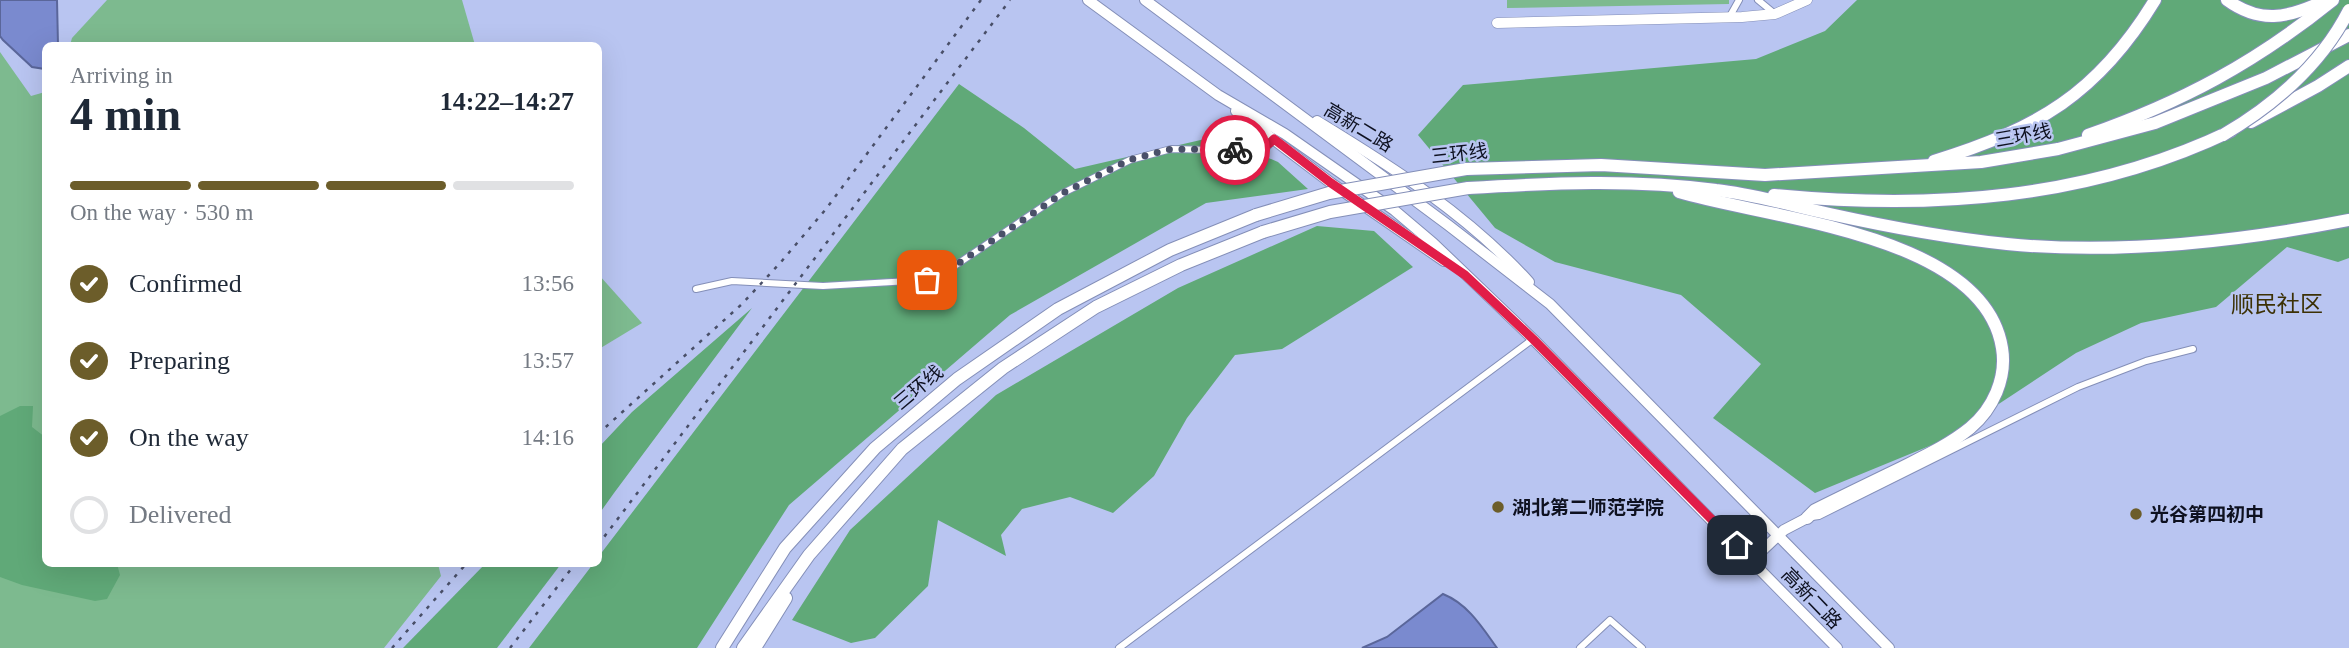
<!DOCTYPE html>
<html lang="en">
<head>
<meta charset="utf-8">
<style>
  :root { --surface:#fff; --page:#f6f6f7; --text:#1f2937; --muted:#747a83; --line:#e0e1e3; --accent:#6c5d2a }
  body { margin:0; font-family:"Times New Roman","Noto Sans SC",serif; background:var(--page); color:var(--text); height:100vh; display:flex; flex-direction:column; font-size:26px; white-space:nowrap }
  * { box-sizing:border-box; margin:0 }
  p { font-size:23px; color:var(--muted) }
  .icon { flex:none; width:38px; height:38px; fill:none; stroke:currentColor; stroke-width:2; stroke-linecap:round; stroke-linejoin:round }
  .map { position:relative; flex:1; overflow:hidden }
  .sheet { position:absolute; left:42px; top:42px; width:560px; height:525px; display:flex; flex-direction:column; background:var(--surface); border-radius:10px; box-shadow:0 7px 28px #0002 }
  .sheet>* { flex:none }
  .pin { position:absolute; display:grid; place-items:center; width:60px; height:60px; color:#fff; margin:-30px; border-radius:14px; box-shadow:0 4px 10px #0006 }
  .courier { position:absolute; display:grid; place-items:center; width:70px; height:70px; margin:-35px; border:5px solid #e11d48; border-radius:50%; background:#fff; color:#222; box-shadow:0 2px 9px #0007 }
  .overview em { font-style:normal; font-weight:600 }
  .overview div { display:flex; flex-direction:column-reverse }
  .overview { display:flex; align-items:center; justify-content:space-between; height:119px; padding:0 28px }
  h1 { font-size:46px; font-weight:600; line-height:52px }
  .bar { display:grid; grid-template-columns:repeat(4,1fr); gap:10px 7px; align-content:center; height:84px; padding:0 28px }
  .bar i { height:9px; border-radius:5px; background:var(--line) }
  .bar .selected { background:var(--accent) }
  .bar p { grid-column:span 4 }
  ol { padding:0 28px; list-style:none }
  li { display:flex; align-items:center; gap:21px; height:77px }
  li p { margin-inline-start:auto }
  li .icon { padding:7px; border-radius:50%; background:var(--accent); color:#fff; stroke-width:4 }
  li:last-child { color:var(--muted) }
  li i { width:38px; height:38px; border:4px solid var(--line); border-radius:50% }
  .map>svg:first-child { display:block }
  .green { fill:#7dba8f }
  .forest { fill:#60a978 }
  .water { fill:#7a8acf; stroke:#5a669a; stroke-width:2 }
  .lines { fill:none; stroke-linecap:round; stroke-linejoin:round }
  .street-casing { stroke:#848fb8; stroke-width:8 }
  .secondary-casing { stroke:#848fb8; stroke-width:11 }
  .primary-casing { stroke:#848fb8; stroke-width:12 }
  .highway-casing { stroke:#848fb8; stroke-width:14 }
  .street { stroke:#fff; stroke-width:6 }
  .secondary { stroke:#fff; stroke-width:10 }
  .primary { stroke:#fff; stroke-width:10 }
  .highway { stroke:#fff; stroke-width:12 }
  .rail { stroke:#494f68; stroke-width:2.5; stroke-dasharray:3.5 7; stroke-linecap:butt }
  .highway-bridge-casing { stroke:#848fb8; stroke-width:14; stroke-linecap:butt }
  .highway-bridge { stroke:#fff; stroke-width:12 }
  .done { stroke:#4a5069; stroke-width:7; stroke-dasharray:0 12.6 }
  .route { stroke:#e11d48; stroke-width:9 }
  .poi-dot { fill:#6c5d2a; stroke:#b9c5f1; stroke-width:2.5 }
  .labels { text-anchor:middle; stroke-width:5; stroke-linejoin:round; paint-order:stroke }
  .street-label { font-size:19px; fill:#0e1120; stroke:#b9c5f1 }
  .poi-label { font-size:19px; font-weight:bold; fill:#0e1120; stroke:#b9c5f1; text-anchor:start }
  .quarter-label { font-size:23px; fill:#3c3105; stroke:#b9c5f1 }
</style>
</head>
<body>
<div class="map">
<svg width="2349" height="648" viewBox="0 0 2349 648">
  <rect width="100%" height="100%" fill="#b9c5f1"/>
  <g class="green">
    <path d="M107,0H462L475,45H70L72,38Z"/>
    <path d="M1507,0H1729V4L1507,8Z"/>
    <path d="M0,52L31,96L45,92L46,564H438L441,576L384,648H0Z"/>
    <path d="M599,275L642,323L599,349Z"/>
  </g>
  <g class="forest">
    <path d="M1857,0H2349V258L2338,262L2287,247L2216,307L2141,323L2076,353L1944,440L1815,493L1713,418L1761,364L1681,295L1555,262L1495,228L1418,135L1463,85L1756,59L1825,31Z"/>
    <path d="M959,84L1024,128L1075,169L1218,136L1278,162L1308,189L1206,203L1010,315L789,505L697,648H529L593,564H598L599,556Z"/>
    <path d="M1317,226L1374,231L1413,267L1282,349L1235,355L1187,418L1154,476L1113,513L1070,497L1022,509L1001,535L1006,556L938,520L928,586L875,638L851,643L792,620L850,530L996,395L1178,288Z"/>
    <path d="M752,308L614,493L599,514V447L632,412Z"/>
    <path d="M20,406H33L32,427L45,437L46,564H117L120,575L107,599L95,601L22,585L0,577V416Z"/>
    <path d="M485,564H561L497,648H403Z"/>
  </g>
  <g class="water">
    <path d="M0,0H57L58,45L46,46L45,69L32,67L3,40L0,36Z"/>
    <path d="M1443,594C1468,604 1482,627 1497,648H1362L1387,637Z"/>
  </g>
  <g class="lines">
    <g class="street-casing">
      <g id="street">
        <path d="M1758,0L1775,14"/>
        <path d="M1730,16L1739,0"/>
        <path d="M696,289L732,281L823,286L927,280L950,269L1063,193L1130,160L1171,149L1257,151L1267,147L1274,139"/>
        <path d="M1812,517L1819,516L2078,387L2146,361L2193,349"/>
        <path d="M1119,648L1533,339"/>
        <path d="M1580,648L1610,620L1642,648"/>
      </g>
    </g>
    <g class="secondary-casing">
      <path id="secondary" d="M1497,23L1742,17L1775,14L1807,0"/>
    </g>
    <g class="primary-casing">
      <g id="primary">
        <path d="M1088,0L1218,95L1285,134L1394,210L1433,243L1533,339L1837,648"/>
        <path d="M1145,0L1448,225L1550,304L1889,648"/>
        <path d="M1236,111L1331,183L1444,261"/>
        <path d="M1317,121C1394,168 1468,215 1529,282"/>
        <path d="M1752,560L1784,530L1807,518"/>
      </g>
    </g>
    <g class="highway-casing">
      <g id="highway">
        <path d="M2227,0C2260,24 2287,18 2322,2"/>
        <path d="M2251,122L2318,86L2349,66"/>
        <path d="M2088,135C2182,102 2255,63 2333,0"/>
        <path d="M1934,161C2037,129 2098,94 2155,0"/>
        <path d="M1466,169L1601,165L1765,175L1981,162L2058,149L2155,123L2266,78L2349,35"/>
        <path d="M1468,188C1551,183 1634,179 1716,190C1754,194 1793,206 1830,214C1889,227 1948,238 2007,244C2121,255 2237,242 2349,220"/>
        <path d="M1679,192C1769,219 1984,234 2002,348C2007,378 1993,409 1970,428C1949,445 1925,456 1901,468C1872,482 1843,496 1815,510L1807,518"/>
        <path d="M1774,195C1931,210 2087,200 2231,131"/>
        <path d="M722,648L785,548L875,448L957,379L1058,309L1170,250L1256,215"/>
        <path d="M743,648L809,555L902,449L1003,368L1096,307L1181,265L1263,232"/>
        <path d="M755,648L786,598"/>
      </g>
    </g>
    <use href="#street" class="street"/>
    <use href="#secondary" class="secondary"/>
    <use href="#primary" class="primary"/>
    <use href="#highway" class="highway"/>
    <g class="rail">
      <path d="M598,434L742,304L781,262L826,209L981,0"/>
      <path d="M598,545L1010,0"/>
      <path d="M392,648L466,564"/>
      <path d="M510,648L575,564"/>
    </g>
    <g class="highway-bridge-casing">
      <g id="highway-bridge">
        <path d="M2223,135C2276,104 2321,65 2349,10"/>
        <path d="M1256,215L1329,193L1466,169"/>
        <path d="M1263,232L1330,212L1468,188"/>
      </g>
    </g>
    <use href="#highway-bridge" class="highway-bridge"/>
  </g>
  <g class="lines">
    <path class="done" d="M927,280L950,269L1063,193L1129,160L1171,149L1235,150"/>
    <path class="route" d="M1235,150C1252,151 1262,152 1274,139L1331,183L1465,275L1533,339L1737,545"/>
  </g>
  <g class="poi-dot">
    <circle cx="1498" cy="507" r="7"/>
    <circle cx="2136" cy="514" r="7"/>
  </g>
  <g class="labels">
    <g class="street-label">
      <text transform="translate(1359 127) rotate(31)" y="7">高新二路</text>
      <text transform="translate(2023 135) rotate(-10)" y="7">三环线</text>
      <text transform="translate(1459 153) rotate(-6)" y="7">三环线</text>
      <text transform="translate(918 387) rotate(-40)" y="7">三环线</text>
      <text transform="translate(1812 598) rotate(46)" y="7">高新二路</text>
    </g>
    <g class="poi-label">
      <text x="1512" y="514">湖北第二师范学院</text>
      <text x="2150" y="521">光谷第四初中</text>
    </g>
    <g class="quarter-label">
      <text x="2277" y="312">顺民社区</text>
    </g>
  </g>
</svg>
<div class="pin" style="left:927px;top:280px;background:#ea580c"><svg class="icon" aria-label="bag" viewBox="0 0 24 24"><path d="M5 8h14l-1 12H6zM9 8a3 3 0 0 1 6 0"/></svg></div>
<div class="pin" style="left:1737px;top:545px;background:#1f2937"><svg class="icon" aria-label="home" viewBox="0 0 24 24"><path d="M3 11l9-7 9 7M6 9v11h12V9"/></svg></div>
<div class="courier" style="left:1235px;top:150px"><svg class="icon" aria-label="bike" viewBox="0 0 24 24"><circle cx="6" cy="16" r="4"/><circle cx="18" cy="16" r="4"/><path d="M6 16l4-8h5l3 8M10 8l3 8H6M13 5h3"/></svg></div>
<section class="sheet">
<div class="overview"><div><h1>4 min</h1><p>Arriving in</p></div><em>14:22–14:27</em></div>
<div class="bar"><i class="selected"></i><i class="selected"></i><i class="selected"></i><i></i><p>On the way · 530 m</p></div>
<ol>
<li><svg class="icon" aria-label="check" viewBox="0 0 24 24"><path d="M5 12l5 5 9-10"/></svg>Confirmed<p>13:56</p></li>
<li><svg class="icon" aria-label="check" viewBox="0 0 24 24"><path d="M5 12l5 5 9-10"/></svg>Preparing<p>13:57</p></li>
<li><svg class="icon" aria-label="check" viewBox="0 0 24 24"><path d="M5 12l5 5 9-10"/></svg>On the way<p>14:16</p></li>
<li><i></i>Delivered</li>
</ol>
</section>
</div>
</body>
</html>
